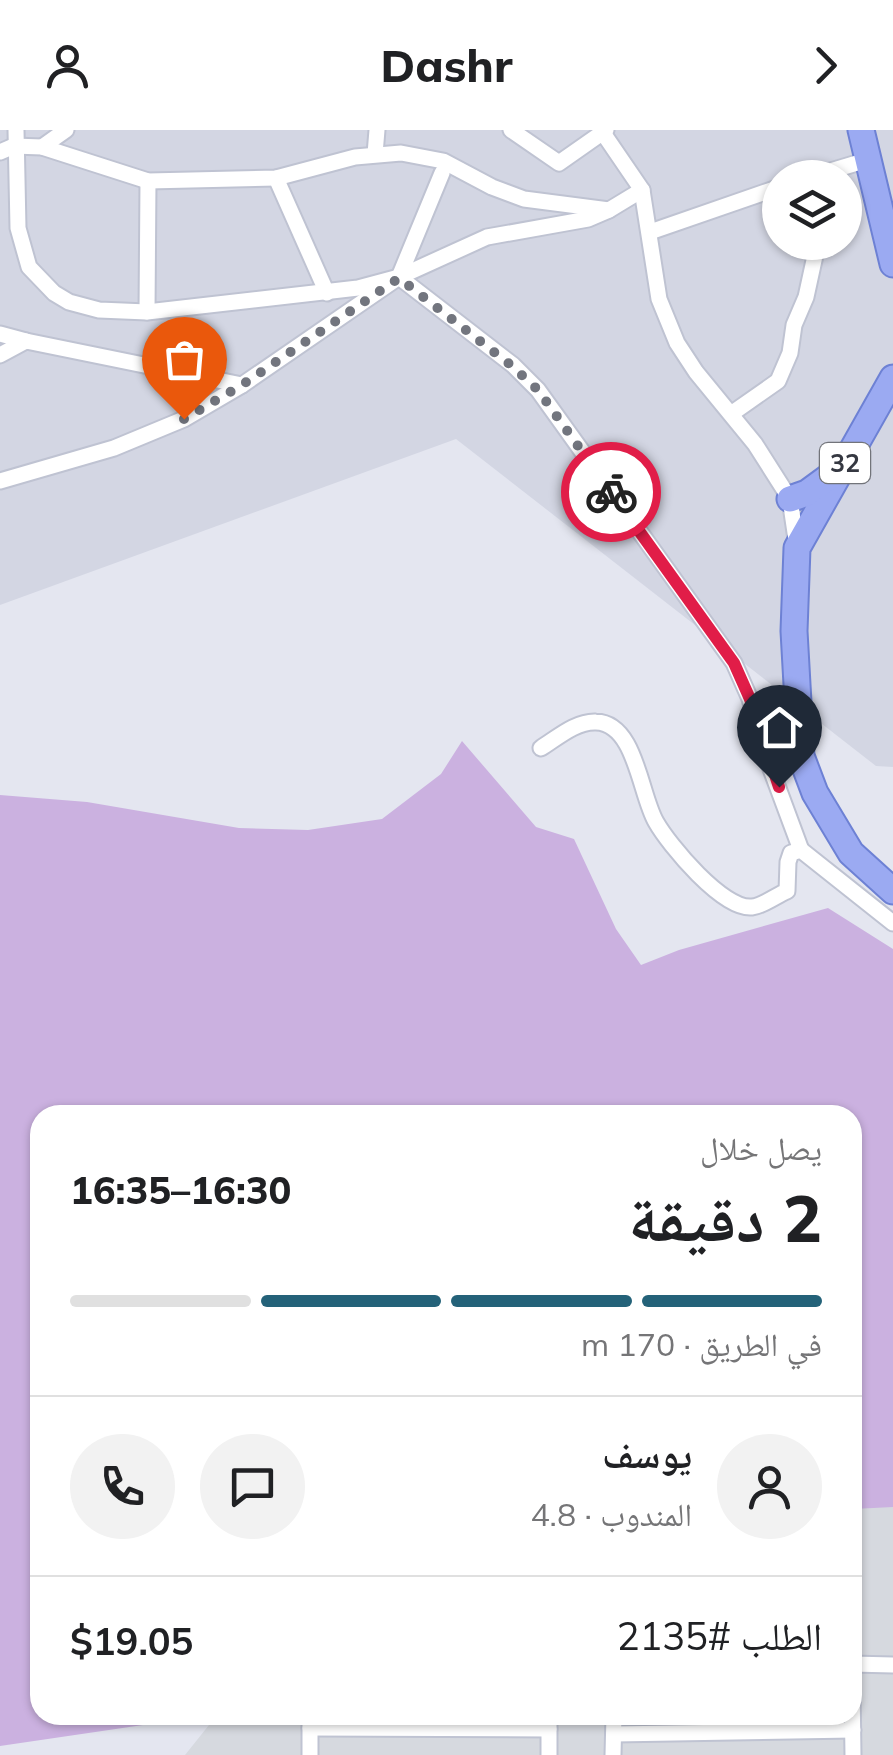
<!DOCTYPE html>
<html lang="ar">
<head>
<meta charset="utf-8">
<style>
  :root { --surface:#fff; --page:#f2f2f2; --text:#202124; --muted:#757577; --line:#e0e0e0; --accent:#246279 }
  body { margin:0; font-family:Mulish,"Noto Naskh Arabic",sans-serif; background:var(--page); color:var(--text); direction:rtl; height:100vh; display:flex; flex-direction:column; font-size:38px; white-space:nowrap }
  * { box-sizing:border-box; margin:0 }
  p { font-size:32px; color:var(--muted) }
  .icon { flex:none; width:55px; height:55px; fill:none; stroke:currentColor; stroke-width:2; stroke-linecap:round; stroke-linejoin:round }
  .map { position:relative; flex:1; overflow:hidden; direction:ltr }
  .details { position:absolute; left:30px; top:975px; width:832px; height:620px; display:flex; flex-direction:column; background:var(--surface); border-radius:30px; box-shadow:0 2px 8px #0004; direction:rtl }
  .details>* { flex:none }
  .controls { position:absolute; left:762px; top:30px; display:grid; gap:20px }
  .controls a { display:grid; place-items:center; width:100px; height:100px; border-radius:50%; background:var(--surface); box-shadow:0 2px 8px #0004; font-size:50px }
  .pin { position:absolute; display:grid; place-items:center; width:85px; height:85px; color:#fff; margin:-102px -42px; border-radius:50% 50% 50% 0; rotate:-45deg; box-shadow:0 0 10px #0007 }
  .pin .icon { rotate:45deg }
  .courier { position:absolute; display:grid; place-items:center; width:100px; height:100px; margin:-50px; border:8px solid #e11d48; border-radius:50%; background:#fff; color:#222; box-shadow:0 2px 12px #0007 }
  .overview em { font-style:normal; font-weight:800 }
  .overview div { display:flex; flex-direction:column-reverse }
  .overview { display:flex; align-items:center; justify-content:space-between; height:170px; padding:0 40px }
  h1 { font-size:65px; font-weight:800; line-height:75px }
  .bar { display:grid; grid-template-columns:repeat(4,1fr); gap:15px 10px; align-content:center; height:120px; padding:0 40px }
  .bar i { height:12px; border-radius:8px; background:var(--line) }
  .bar .current { background:var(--accent) }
  .bar p { grid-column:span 4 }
  .line { display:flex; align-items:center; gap:25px; padding:0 40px; border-top:2px solid var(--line) }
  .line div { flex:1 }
  .round { display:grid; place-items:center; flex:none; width:105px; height:105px; border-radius:52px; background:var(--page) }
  header { display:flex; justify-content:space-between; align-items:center; height:130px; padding:0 40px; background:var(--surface); font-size:45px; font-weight:800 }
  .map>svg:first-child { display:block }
  .residential { fill:#d3d6e3; fill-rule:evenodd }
  .industrial { fill:#d6d9df }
  .green { fill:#cbb1e0 }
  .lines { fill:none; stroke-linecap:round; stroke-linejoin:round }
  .street-casing { stroke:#bfc3d2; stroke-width:19 }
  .primary-casing { stroke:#6d81d4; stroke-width:29 }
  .street { stroke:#fff; stroke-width:15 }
  .primary { stroke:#9baaf2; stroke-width:25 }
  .done { stroke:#72757e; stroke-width:10; stroke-dasharray:0 18 }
  .route { stroke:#e11d48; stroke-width:12 }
  .labels { text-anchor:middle; stroke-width:9; stroke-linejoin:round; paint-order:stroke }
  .shield { fill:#fff; stroke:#72747a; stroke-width:2.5 }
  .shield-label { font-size:25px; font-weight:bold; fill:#353841 }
</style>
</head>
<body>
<header><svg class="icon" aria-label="forward" viewBox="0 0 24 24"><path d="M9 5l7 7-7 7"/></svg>Dashr<svg class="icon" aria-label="person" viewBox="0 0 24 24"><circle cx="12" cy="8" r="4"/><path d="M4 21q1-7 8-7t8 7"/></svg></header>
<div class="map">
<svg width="893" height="1625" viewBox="0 0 893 1625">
  <rect width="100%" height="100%" fill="#e4e6f0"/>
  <path class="residential" d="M0,0H893V637L876,636L456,309L0,475ZM780,48H845V112H780Z"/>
  <path class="industrial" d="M893,1322V1625H185L217,1585H852L853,1324Z"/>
  <path class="green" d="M462,611L536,697L574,709L616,799L641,835L679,820L828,778L893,819V1377L853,1379L852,985H40V1585H211L0,1616V665L87,672L239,698L308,700L382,689L441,644Z"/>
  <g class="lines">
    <g class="street-casing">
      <g id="street">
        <path d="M16,0L18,98L29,137L54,163L69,172L99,180L147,182L358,158L399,147L487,107L588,89L609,80"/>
        <path d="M511,0L559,33L606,0"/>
        <path d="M601,0L642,60L659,169L677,213L696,242L755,314L790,369L797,416"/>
        <path d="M42,17L66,0"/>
        <path d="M0,22L14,16L42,17L148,51L276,48L355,27L401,23L443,31L492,57L524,69L609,80L642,60"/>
        <path d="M375,24L377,0"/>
        <path d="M276,48L327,163"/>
        <path d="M807,48L867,30"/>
        <path d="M650,102L780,57"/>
        <path d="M399,147L513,235L538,260L734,533L750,569L768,631L801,720"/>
        <path d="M147,182L148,51"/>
        <path d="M0,204L26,211"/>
        <path d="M0,225L26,211L242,255"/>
        <path d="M731,284L778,251L790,223L794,195L806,167L818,112"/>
        <path d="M0,351L114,318L184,289L242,255L399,147L442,43"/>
        <path d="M541,618C557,608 576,591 596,592C636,593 640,665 656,692C669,715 723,780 752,777C763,776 777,765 787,761L788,732L791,723L801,720L893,793"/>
        <path d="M852,1534L893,1535"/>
        <path d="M852,1556L853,1625"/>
        <path d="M549,1585V1625"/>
        <path d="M310,1598L549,1599"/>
        <path d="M614,1604L853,1600"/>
        <path d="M310,1625V1585"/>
        <path d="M613,1625L614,1585"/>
      </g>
    </g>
    <g class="primary-casing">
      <g id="primary">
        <path d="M861,0L893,134"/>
        <path d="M893,248L797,418L794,501L801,626L815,663L851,723L893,761"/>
        <path d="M790,369L807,363L837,341"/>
      </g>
    </g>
    <use href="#street" class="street"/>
    <use href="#primary" class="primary"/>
  </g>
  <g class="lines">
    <path class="done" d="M184,289L242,255L399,148L512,236L538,260L611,362"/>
    <path class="route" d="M611,362L734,533L750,569L779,657"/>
  </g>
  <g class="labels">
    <rect class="shield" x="820" y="313" width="50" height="40" rx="8"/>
    <g class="shield-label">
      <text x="845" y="342">32</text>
    </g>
  </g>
</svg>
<div class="controls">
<a><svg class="icon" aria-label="layers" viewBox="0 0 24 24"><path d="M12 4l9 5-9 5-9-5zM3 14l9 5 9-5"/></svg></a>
</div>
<div class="pin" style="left:184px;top:289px;background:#ea580c"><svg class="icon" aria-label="bag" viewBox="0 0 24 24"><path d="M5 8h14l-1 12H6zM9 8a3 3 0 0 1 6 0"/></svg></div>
<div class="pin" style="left:779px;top:657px;background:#1f2937"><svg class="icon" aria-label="home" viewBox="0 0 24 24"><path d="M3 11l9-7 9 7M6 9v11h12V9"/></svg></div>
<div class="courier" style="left:611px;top:362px"><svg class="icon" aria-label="bike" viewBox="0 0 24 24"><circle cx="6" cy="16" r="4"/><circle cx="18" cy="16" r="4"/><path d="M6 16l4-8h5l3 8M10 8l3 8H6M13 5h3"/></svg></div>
<section class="details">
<div class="overview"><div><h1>2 دقيقة</h1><p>يصل خلال</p></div><em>16:30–16:35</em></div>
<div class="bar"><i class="current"></i><i class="current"></i><i class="current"></i><i></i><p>في الطريق · 170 m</p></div>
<div class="line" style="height:180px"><a class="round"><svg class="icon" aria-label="person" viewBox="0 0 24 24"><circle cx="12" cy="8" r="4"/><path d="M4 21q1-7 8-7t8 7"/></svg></a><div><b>يوسف</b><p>المندوب · 4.8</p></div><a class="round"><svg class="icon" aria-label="chat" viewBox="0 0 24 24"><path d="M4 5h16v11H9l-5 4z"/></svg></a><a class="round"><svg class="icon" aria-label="phone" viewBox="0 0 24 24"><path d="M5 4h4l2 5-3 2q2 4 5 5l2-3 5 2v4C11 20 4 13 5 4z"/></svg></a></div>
<div class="line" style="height:130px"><div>الطلب #2135</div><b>$19.05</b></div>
</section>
</div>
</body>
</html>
